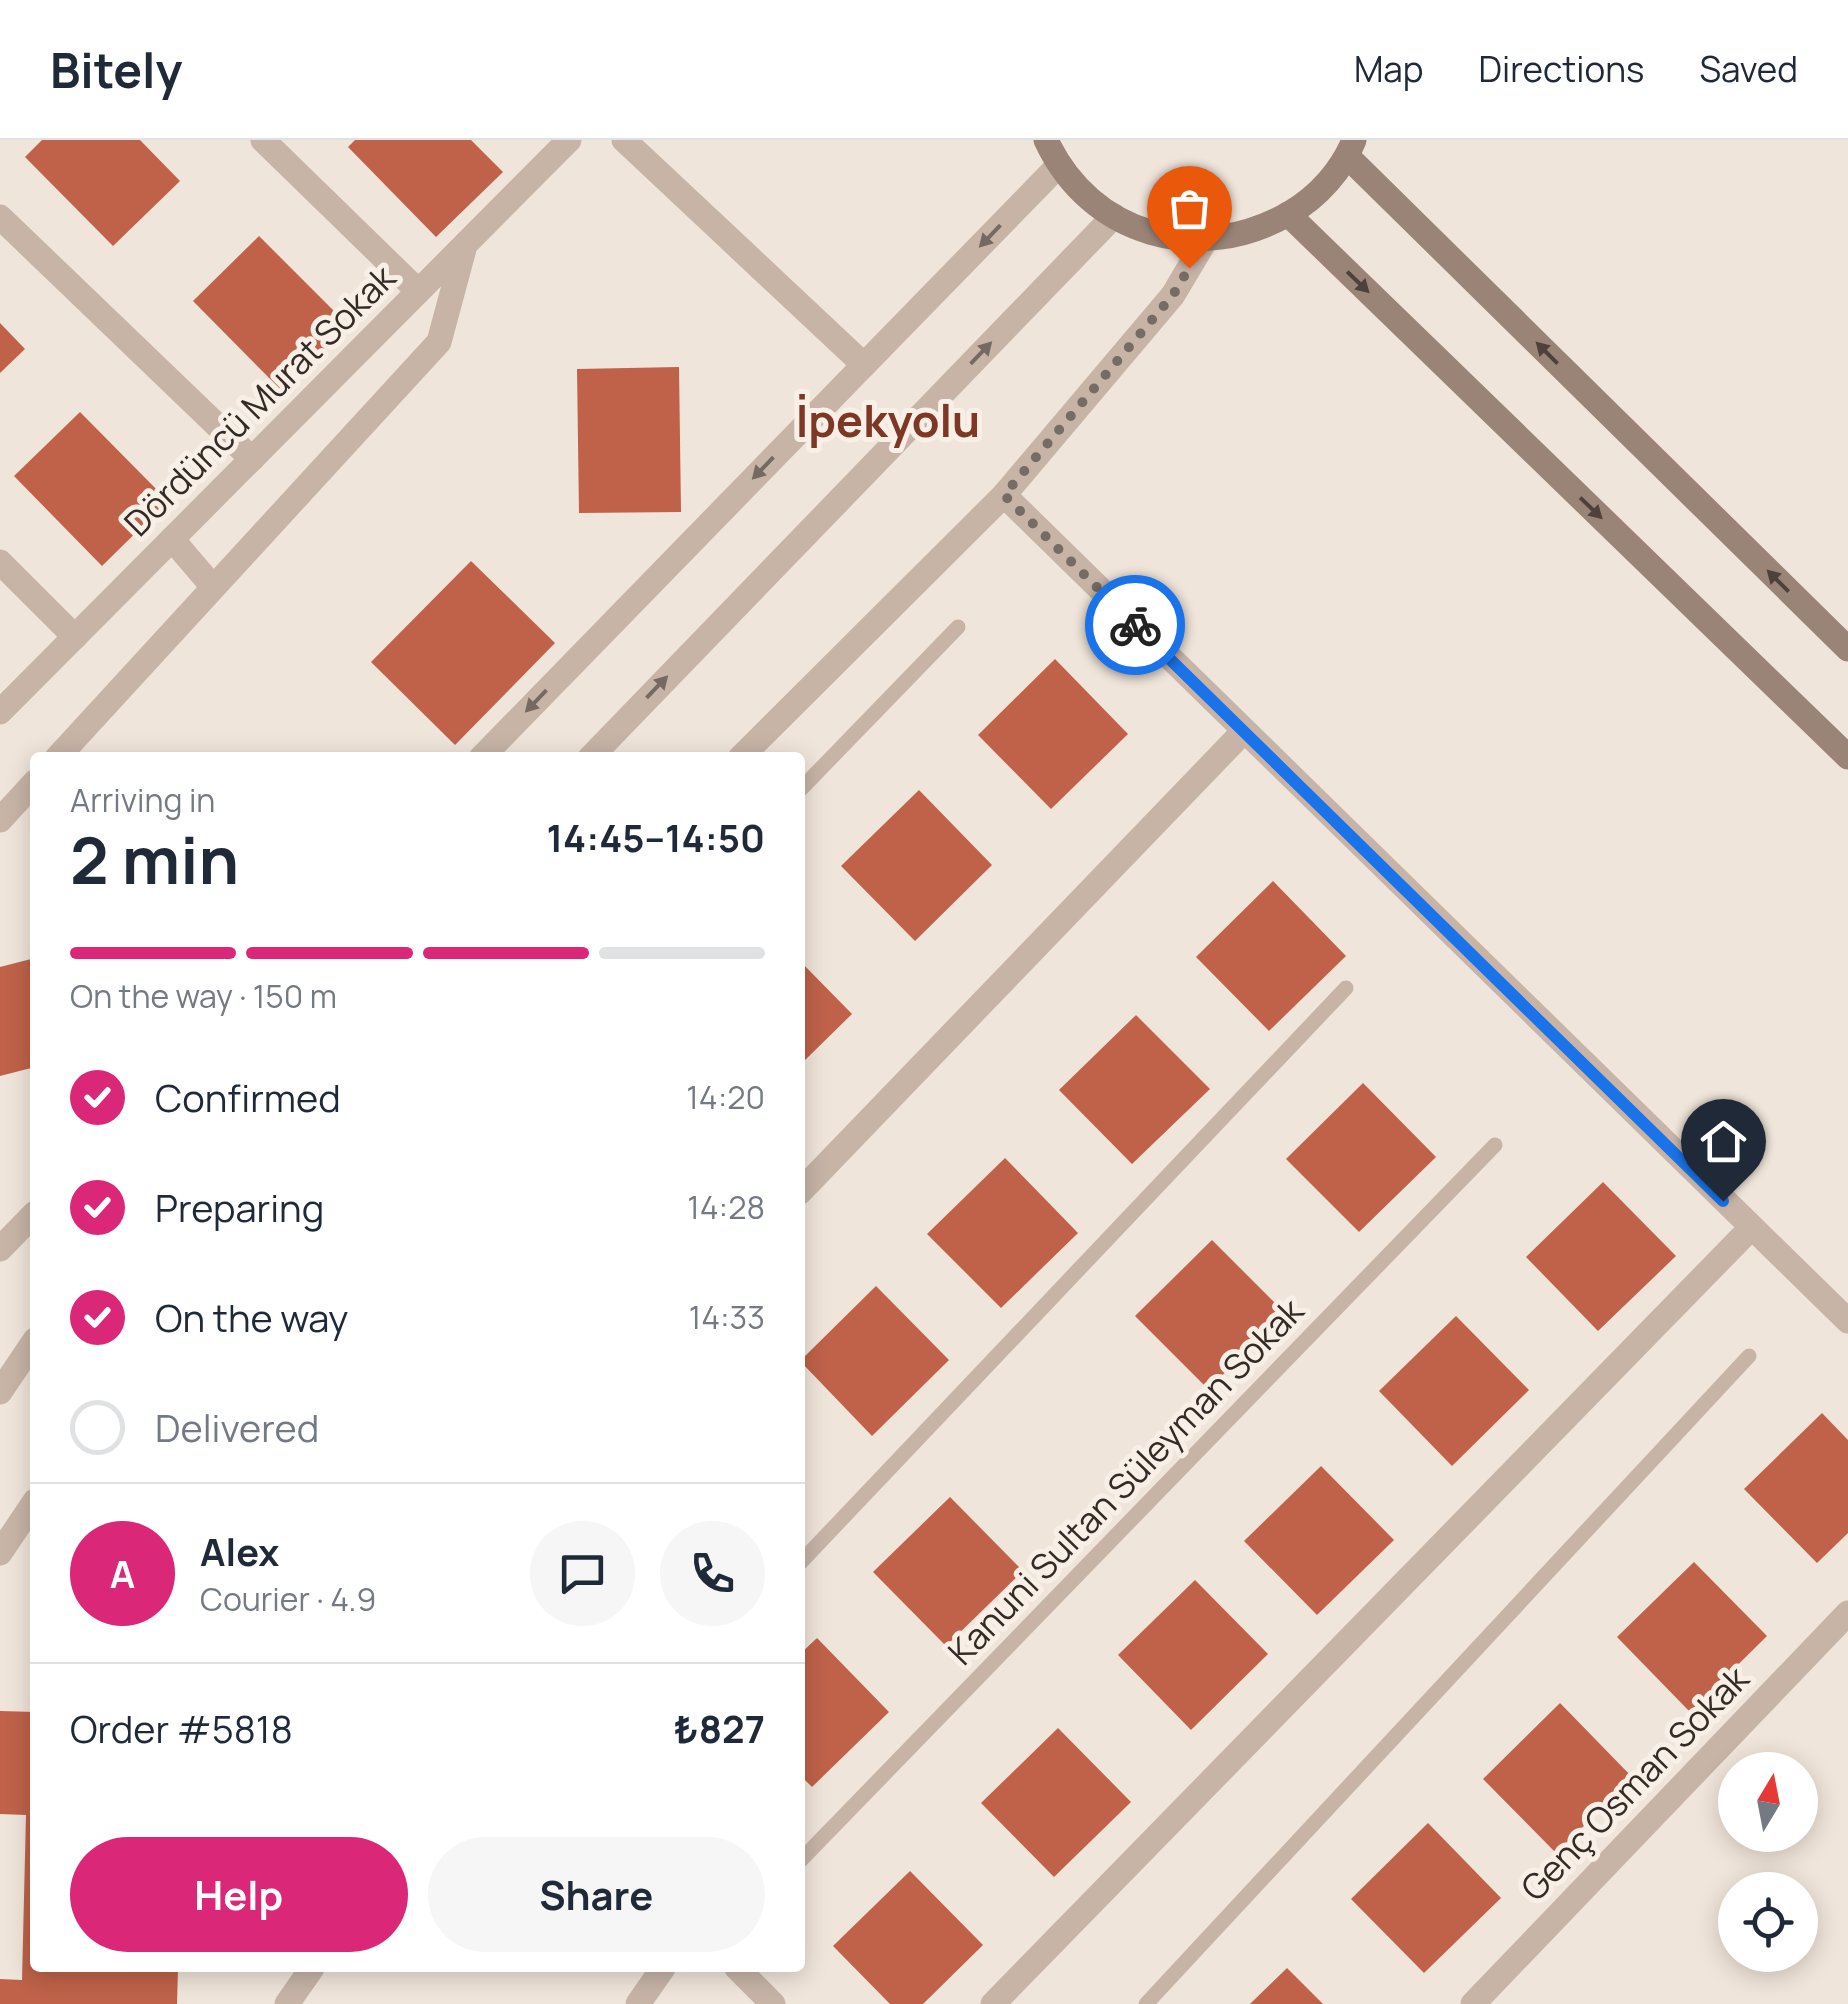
<!DOCTYPE html>
<html lang="en">
<head>
<meta charset="utf-8">
<style>
  :root { --surface:#fff; --page:#f6f6f7; --text:#1f2937; --muted:#747a83; --line:#e0e1e3; --accent:#db2777 }
  body { margin:0; font-family:Manrope,sans-serif; background:var(--page); color:var(--text); height:100vh; display:flex; flex-direction:column; font-size:38px; white-space:nowrap }
  * { box-sizing:border-box; margin:0 }
  p { font-size:32px; color:var(--muted) }
  .icon { flex:none; width:55px; height:55px; fill:none; stroke:currentColor; stroke-width:2; stroke-linecap:round; stroke-linejoin:round }
  .map { position:relative; flex:1; overflow:hidden }
  .side { position:absolute; left:30px; top:612px; width:775px; height:1220px; display:flex; flex-direction:column; background:var(--surface); border-radius:10px; box-shadow:0 5px 25px #0003 }
  .side>* { flex:none }
  .needle { width:65px; rotate:10deg }
  .controls { position:absolute; left:1718px; top:1612px; display:grid; gap:20px }
  .controls a { display:grid; place-items:center; width:100px; height:100px; border-radius:50%; background:var(--surface); box-shadow:0 5px 25px #0003; font-size:50px }
  .pin { position:absolute; display:grid; place-items:center; width:85px; height:85px; color:#fff; margin:-102px -42px; border-radius:50% 50% 50% 0; rotate:-45deg; box-shadow:0 0 10px #0007 }
  .pin .icon { rotate:45deg }
  .courier { position:absolute; display:grid; place-items:center; width:100px; height:100px; margin:-50px; border:8px solid #1a73e8; border-radius:50%; background:#fff; color:#222; box-shadow:0 2px 12px #0007 }
  .overview em { font-style:normal; font-weight:700 }
  .overview div { display:flex; flex-direction:column-reverse }
  .overview { display:flex; align-items:center; justify-content:space-between; height:170px; padding:0 40px }
  h1 { font-size:65px; font-weight:700; line-height:75px }
  .bar { display:grid; grid-template-columns:repeat(4,1fr); gap:15px 10px; align-content:center; height:120px; padding:0 40px }
  .bar i { height:12px; border-radius:8px; background:var(--line) }
  .bar .active { background:var(--accent) }
  .bar p { grid-column:span 4 }
  .line { display:flex; align-items:center; gap:25px; padding:0 40px; border-top:2px solid var(--line) }
  .line div { flex:1 }
  .round { display:grid; place-items:center; flex:none; width:105px; height:105px; border-radius:52px; background:var(--page) }
  ol { padding:0 40px; list-style:none }
  li { display:flex; align-items:center; gap:30px; height:110px }
  li p { margin-inline-start:auto }
  li .icon { padding:10px; border-radius:50%; background:var(--accent); color:#fff; stroke-width:4 }
  li:last-child { color:var(--muted) }
  li i { width:55px; height:55px; border:5px solid var(--line); border-radius:50% }
  .cta { display:flex; gap:20px; margin-top:auto; padding:20px 40px }
  .cta a { flex:1; height:115px; border-radius:60px; background:var(--accent); color:#fff; font-size:40px; font-weight:700; line-height:115px; text-align:center }
  .cta a+a { background:var(--page); color:var(--text) }
  header { display:flex; align-items:center; gap:60px; box-sizing:border-box; height:140px; padding:0 50px; background:var(--surface); border-bottom:2px solid var(--line) }
  header strong { font-size:48px }
  nav { display:flex; gap:55px; margin-inline-start:auto; font-size:35px }
  .map>svg:first-child { display:block }
  .building { fill:#bf6249 }
  .lines { fill:none; stroke-linecap:round; stroke-linejoin:round }
  .lane { stroke:#c7b4a7; stroke-width:15 }
  .street { stroke:#c7b4a7; stroke-width:25 }
  .secondary { stroke:#9a8478; stroke-width:25 }
  .oneway { fill:#766961 }
  .oneway2 { fill:#4e413b }
  .done { stroke:#766c66; stroke-width:10; stroke-dasharray:0 18 }
  .route { stroke:#1a73e8; stroke-width:12 }
  .labels { text-anchor:middle; stroke-width:10; stroke-linejoin:round; paint-order:stroke }
  .street-label { font-size:35px; fill:#342b27; stroke:#f8efe6 }
  .district-label { font-size:45px; font-weight:bold; fill:#7e3725; stroke:#f8efe6 }
</style>
</head>
<body>
<header>
<strong>Bitely</strong>
<nav><a>Map</a><a>Directions</a><a>Saved</a></nav>
</header>
<div class="map">
<svg width="1848" height="1864" viewBox="0 0 1848 1864">
  <rect width="100%" height="100%" fill="#f0e5da"/>
  <g class="building">
    <path d="M42,0H140L180,41L113,106L25,17Z"/>
    <path d="M355,0H471L503,32L436,97L348,7Z"/>
    <path d="M259,96L348,185L282,251L193,161Z"/>
    <path d="M0,183L25,209L0,233Z"/>
    <path d="M679,227L681,372L579,373L577,229Z"/>
    <path d="M80,272L168,361L102,426L14,336Z"/>
    <path d="M471,421L555,503L455,605L371,522Z"/>
    <path d="M1055,519L1128,594L1051,669L978,595Z"/>
    <path d="M919,650L992,725L915,801L841,726Z"/>
    <path d="M1273,741L1346,816L1269,891L1196,817Z"/>
    <path d="M35,818V927L0,936V827Z"/>
    <path d="M800,821L852,874L800,925Z"/>
    <path d="M1136,875L1210,949L1132,1024L1059,950Z"/>
    <path d="M1363,943L1436,1017L1359,1092L1286,1019Z"/>
    <path d="M1005,1018L1078,1093L1001,1168L927,1094Z"/>
    <path d="M1603,1042L1676,1116L1598,1191L1526,1117Z"/>
    <path d="M1212,1100L1286,1174L1208,1249L1135,1176Z"/>
    <path d="M876,1146L949,1220L872,1296L800,1221Z"/>
    <path d="M1456,1176L1529,1250L1452,1326L1379,1251Z"/>
    <path d="M1822,1273L1848,1300V1393L1817,1423L1744,1349Z"/>
    <path d="M1321,1326L1394,1400L1317,1475L1244,1401Z"/>
    <path d="M950,1357L1023,1431L946,1506L873,1432Z"/>
    <path d="M1694,1422L1767,1496L1690,1572L1617,1497Z"/>
    <path d="M1195,1440L1268,1514L1191,1590L1118,1515Z"/>
    <path d="M817,1498L889,1572L812,1647L800,1635V1514Z"/>
    <path d="M1560,1563L1633,1638L1556,1713L1483,1639Z"/>
    <path d="M0,1571L35,1572V1828L178,1829L177,1864H0V1839L22,1840L26,1675L0,1674Z"/>
    <path d="M1058,1588L1131,1662L1054,1737L981,1663Z"/>
    <path d="M1428,1683L1501,1758L1424,1833L1351,1759Z"/>
    <path d="M910,1731L983,1805L923,1864H890L833,1806Z"/>
    <path d="M1287,1828L1323,1864H1250Z"/>
  </g>
  <g class="lines">
    <g class="lane">
      <path d="M800,650L958,487"/>
      <path d="M800,1423L1346,848"/>
      <path d="M800,1721L1495,1005"/>
      <path d="M1146,1864L1749,1216"/>
    </g>
    <g class="street">
      <path d="M263,0L418,151"/>
      <path d="M624,0L864,225"/>
      <path d="M0,77L252,319"/>
      <path d="M1004,355L1848,1181"/>
      <path d="M172,399L213,447"/>
      <path d="M0,422L75,497"/>
      <path d="M0,572L569,0"/>
      <path d="M57,618L439,202L464,109"/>
      <path d="M481,618L1058,26"/>
      <path d="M590,618L1114,76"/>
      <path d="M740,618L1004,355L1173,155L1205,101"/>
      <path d="M0,680L35,642"/>
      <path d="M800,1052L1244,591"/>
      <path d="M0,1109L35,1073"/>
      <path d="M0,1252L35,1200"/>
      <path d="M0,1413L35,1361"/>
      <path d="M737,1828L773,1864"/>
      <path d="M287,1864L312,1828"/>
      <path d="M638,1864L663,1828"/>
      <path d="M993,1864L1751,1088"/>
      <path d="M1473,1864L1848,1473"/>
    </g>
    <g class="secondary">
      <path d="M1046,0C1091,97 1200,125 1290,73C1318,57 1342,30 1354,0"/>
      <path d="M1348,17L1848,509"/>
      <path d="M1288,74L1848,617"/>
    </g>
  </g>
  <defs><path id="oneway-solid" d="M-6-.8H1V-3.2L6.5 0L1 3.2V.8H-6Z" transform="scale(2.5)"/></defs>
  <g class="oneway">
    <use href="#oneway-solid" transform="translate(990 96) rotate(134)"/>
    <use href="#oneway-solid" transform="translate(981 213) rotate(-46)"/>
    <use href="#oneway-solid" transform="translate(763 328) rotate(134)"/>
    <use href="#oneway-solid" transform="translate(657 547) rotate(-46)"/>
    <use href="#oneway-solid" transform="translate(536 561) rotate(134)"/>
  </g>
  <g class="oneway2">
    <use href="#oneway-solid" transform="translate(1358 142) rotate(44)"/>
    <use href="#oneway-solid" transform="translate(1547 213) rotate(-135)"/>
    <use href="#oneway-solid" transform="translate(1591 368) rotate(44)"/>
    <use href="#oneway-solid" transform="translate(1778 441) rotate(-135)"/>
  </g>
  <g class="lines">
    <path class="done" d="M1135,485L1004,355L1173,155L1189,128"/>
    <path class="route" d="M1135,485L1723,1061"/>
  </g>
  <g class="labels">
    <g class="street-label">
      <text transform="translate(260 261) rotate(-45)" y="12">Dördüncü Murat Sokak</text>
      <text transform="translate(1126 1342) rotate(-46)" y="12">Kanuni Sultan Süleyman Sokak</text>
      <text transform="translate(1635 1644) rotate(-46)" y="12">Genç Osman Sokak</text>
    </g>
    <g class="district-label">
      <text x="888" y="297">İpekyolu</text>
    </g>
  </g>
</svg>
<div class="controls">
<a><svg class="needle" viewBox="-14 -14 28 28"><path d="M0-13l5 13h-10z" fill="#e53935"/><path d="M0 13l5-13h-10z" fill="#747a83"/></svg></a>
<a><svg class="icon" aria-label="locate" viewBox="0 0 24 24"><circle cx="12" cy="12" r="6"/><path d="M12 2v4M12 18v4M2 12h4M18 12h4"/></svg></a>
</div>
<div class="pin" style="left:1189px;top:128px;background:#ea580c"><svg class="icon" aria-label="bag" viewBox="0 0 24 24"><path d="M5 8h14l-1 12H6zM9 8a3 3 0 0 1 6 0"/></svg></div>
<div class="pin" style="left:1723px;top:1061px;background:#1f2937"><svg class="icon" aria-label="home" viewBox="0 0 24 24"><path d="M3 11l9-7 9 7M6 9v11h12V9"/></svg></div>
<div class="courier" style="left:1135px;top:485px"><svg class="icon" aria-label="bike" viewBox="0 0 24 24"><circle cx="6" cy="16" r="4"/><circle cx="18" cy="16" r="4"/><path d="M6 16l4-8h5l3 8M10 8l3 8H6M13 5h3"/></svg></div>
<section class="side">
<div class="overview"><div><h1>2 min</h1><p>Arriving in</p></div><em>14:45–14:50</em></div>
<div class="bar"><i class="active"></i><i class="active"></i><i class="active"></i><i></i><p>On the way · 150 m</p></div>
<ol>
<li><svg class="icon" aria-label="check" viewBox="0 0 24 24"><path d="M5 12l5 5 9-10"/></svg>Confirmed<p>14:20</p></li>
<li><svg class="icon" aria-label="check" viewBox="0 0 24 24"><path d="M5 12l5 5 9-10"/></svg>Preparing<p>14:28</p></li>
<li><svg class="icon" aria-label="check" viewBox="0 0 24 24"><path d="M5 12l5 5 9-10"/></svg>On the way<p>14:33</p></li>
<li><i></i>Delivered</li>
</ol>
<div class="line" style="height:180px"><b class="round" style="background:var(--accent);color:#fff">A</b><div><b>Alex</b><p>Courier · 4.9</p></div><a class="round"><svg class="icon" aria-label="chat" viewBox="0 0 24 24"><path d="M4 5h16v11H9l-5 4z"/></svg></a><a class="round"><svg class="icon" aria-label="phone" viewBox="0 0 24 24"><path d="M5 4h4l2 5-3 2q2 4 5 5l2-3 5 2v4C11 20 4 13 5 4z"/></svg></a></div>
<div class="line" style="height:130px"><div>Order #5818</div><b>₺827</b></div>
<div class="cta"><a>Help</a><a>Share</a></div>
</section>
</div>
</body>
</html>
